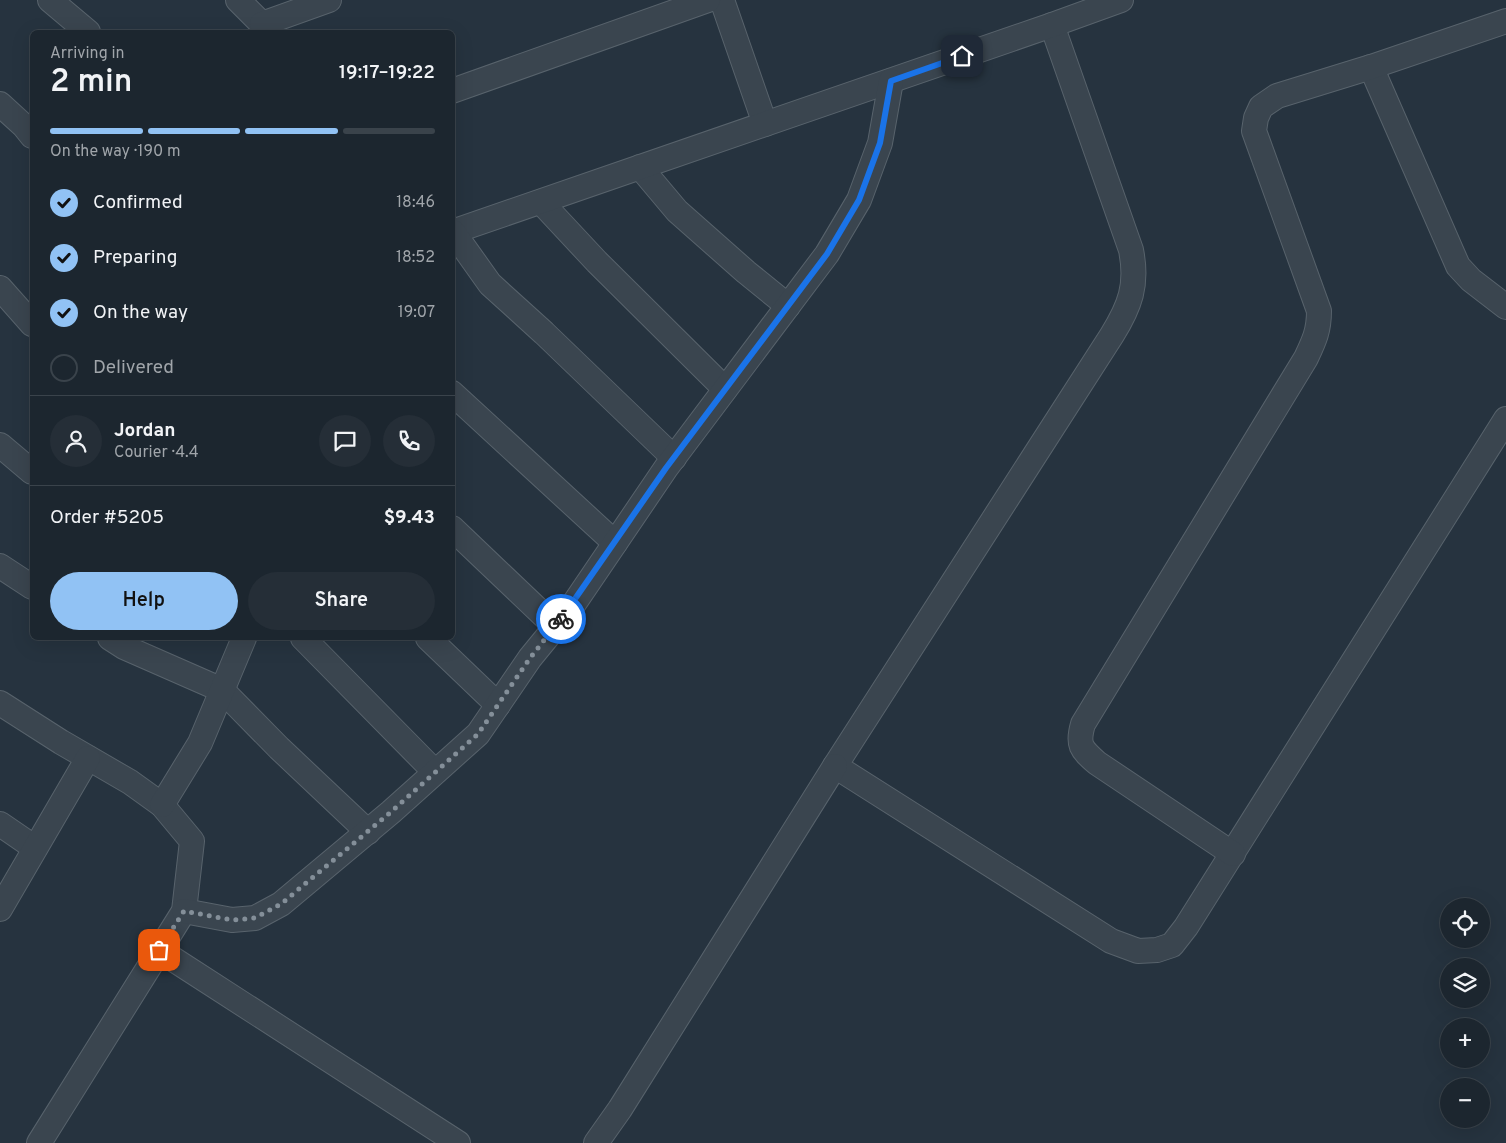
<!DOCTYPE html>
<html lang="en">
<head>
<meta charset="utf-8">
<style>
  :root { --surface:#1c262f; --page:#252e37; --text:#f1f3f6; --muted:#a0a5aa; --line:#3a434b; --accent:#91c2f4 }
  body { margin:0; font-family:Overpass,sans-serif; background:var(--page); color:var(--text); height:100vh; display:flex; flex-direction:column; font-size:19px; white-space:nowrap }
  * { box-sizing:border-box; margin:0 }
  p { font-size:16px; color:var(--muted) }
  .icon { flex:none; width:28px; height:28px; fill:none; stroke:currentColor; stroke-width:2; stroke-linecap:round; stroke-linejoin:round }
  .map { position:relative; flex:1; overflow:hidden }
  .side { position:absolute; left:30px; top:30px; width:425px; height:610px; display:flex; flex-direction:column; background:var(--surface); border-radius:8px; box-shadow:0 5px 20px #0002,0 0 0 1px var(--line) }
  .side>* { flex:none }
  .controls { position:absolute; left:1440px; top:898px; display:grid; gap:10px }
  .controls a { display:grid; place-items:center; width:50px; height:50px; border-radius:50%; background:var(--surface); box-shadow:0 5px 20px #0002,0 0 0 1px var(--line); font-size:25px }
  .pin { position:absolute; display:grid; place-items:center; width:42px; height:42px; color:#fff; margin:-21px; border-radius:10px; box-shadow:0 2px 8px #0006 }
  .courier { position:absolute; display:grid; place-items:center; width:50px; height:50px; margin:-25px; border:4px solid #1a73e8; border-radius:50%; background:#fff; color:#222; box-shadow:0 1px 6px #0007 }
  .summary em { font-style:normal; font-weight:600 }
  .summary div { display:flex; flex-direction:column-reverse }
  .summary { display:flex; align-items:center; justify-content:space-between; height:85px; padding:0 20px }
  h1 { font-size:32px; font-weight:600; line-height:38px }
  .bar { display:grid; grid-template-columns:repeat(4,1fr); gap:8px 5px; align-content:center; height:60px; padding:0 20px }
  .bar i { height:6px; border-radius:4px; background:var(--line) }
  .bar .current { background:var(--accent) }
  .bar p { grid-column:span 4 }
  .line { display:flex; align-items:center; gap:12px; padding:0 20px; border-top:1px solid var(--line) }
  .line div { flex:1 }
  .round { display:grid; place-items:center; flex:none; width:52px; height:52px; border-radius:26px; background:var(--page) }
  ol { padding:0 20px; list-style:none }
  li { display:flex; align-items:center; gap:15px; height:55px }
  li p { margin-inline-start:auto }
  li .icon { padding:5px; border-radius:50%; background:var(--accent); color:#111; stroke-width:4 }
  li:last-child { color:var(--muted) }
  li i { width:28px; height:28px; border:2px solid var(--line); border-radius:50% }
  .action { display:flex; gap:10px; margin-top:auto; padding:10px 20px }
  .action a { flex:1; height:58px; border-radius:30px; background:var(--accent); color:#111; font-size:20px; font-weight:600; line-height:58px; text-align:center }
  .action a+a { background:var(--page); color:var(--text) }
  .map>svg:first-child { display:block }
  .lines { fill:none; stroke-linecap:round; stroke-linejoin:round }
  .street-casing { stroke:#58636c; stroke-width:26 }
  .street { stroke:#3a454f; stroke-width:24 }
  .done { stroke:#848f99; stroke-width:5; stroke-dasharray:0 9 }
  .route { stroke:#1a73e8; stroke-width:6 }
</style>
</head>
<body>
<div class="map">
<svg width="1506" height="1143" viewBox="0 0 1506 1143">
  <rect width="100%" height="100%" fill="#26333f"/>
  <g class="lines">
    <g class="street-casing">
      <g id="street">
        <path d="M50,0L88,32"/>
        <path d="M238,0L270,32"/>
        <path d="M722,0L765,124"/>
        <path d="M262,24L329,0"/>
        <path d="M1052,25L1131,250C1138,285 1130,306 1112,335L835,766L1111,941L1138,951L1157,950L1172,945L1186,927L1506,419"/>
        <path d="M1371,67L1458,266L1471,280L1506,307"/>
        <path d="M452,91L708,0"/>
        <path d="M0,104L24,126L32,136"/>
        <path d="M640,167L677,211L746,272L788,306"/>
        <path d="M541,202L597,262L725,389"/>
        <path d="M452,232L1052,25L1121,0"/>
        <path d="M453,232L490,284L544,333L674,458"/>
        <path d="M0,288L32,324"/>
        <path d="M452,393L615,543"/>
        <path d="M0,445L32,472"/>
        <path d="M452,528L556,627"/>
        <path d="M0,566L32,587"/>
        <path d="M110,638L124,647L222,690L279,748L368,832"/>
        <path d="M303,638L435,772"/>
        <path d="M428,638L498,705"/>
        <path d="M0,703L61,742L130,782L162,805L192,841L184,911L39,1143"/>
        <path d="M162,805L200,743L244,638"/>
        <path d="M0,824L35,848"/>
        <path d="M1233,854L1097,763C1081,749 1077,745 1083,724L1306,358C1314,341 1319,331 1319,311L1254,131L1256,118L1261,107L1277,96L1371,67L1506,21"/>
        <path d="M0,909L88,758"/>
        <path d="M184,911L232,920L255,918L281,904L391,812L478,734L530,658L571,608L666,468L827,254L859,200L880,143L891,81"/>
        <path d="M159,950L458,1143"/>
        <path d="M596,1143L620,1109L835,766"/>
      </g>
    </g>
    <use href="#street" class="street"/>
  </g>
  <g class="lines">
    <path class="done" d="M159,950L184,911L232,920L255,918L281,904L391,812L478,734L530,658L561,619"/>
    <path class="route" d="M561,619L666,468L827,254L859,200L880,143L891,81L962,56"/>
  </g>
</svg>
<div class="controls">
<a><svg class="icon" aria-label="locate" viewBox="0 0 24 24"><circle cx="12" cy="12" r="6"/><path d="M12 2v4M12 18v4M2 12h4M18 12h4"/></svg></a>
<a><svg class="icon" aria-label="layers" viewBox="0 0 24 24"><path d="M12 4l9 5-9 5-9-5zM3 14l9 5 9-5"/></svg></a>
<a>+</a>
<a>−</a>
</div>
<div class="pin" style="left:159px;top:950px;background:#ea580c"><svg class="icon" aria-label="bag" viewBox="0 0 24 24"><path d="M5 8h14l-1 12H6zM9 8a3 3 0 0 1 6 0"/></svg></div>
<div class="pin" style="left:962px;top:56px;background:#1f2937"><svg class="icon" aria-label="home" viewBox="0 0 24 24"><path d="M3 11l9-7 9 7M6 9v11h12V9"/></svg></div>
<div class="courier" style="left:561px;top:619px"><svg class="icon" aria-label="bike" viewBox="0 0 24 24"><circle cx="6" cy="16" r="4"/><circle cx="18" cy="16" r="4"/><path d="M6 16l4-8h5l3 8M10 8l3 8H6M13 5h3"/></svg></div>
<section class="side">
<div class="summary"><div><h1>2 min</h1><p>Arriving in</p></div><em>19:17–19:22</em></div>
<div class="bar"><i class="current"></i><i class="current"></i><i class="current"></i><i></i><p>On the way · 190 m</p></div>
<ol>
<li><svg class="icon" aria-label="check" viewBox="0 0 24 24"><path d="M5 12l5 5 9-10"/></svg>Confirmed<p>18:46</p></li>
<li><svg class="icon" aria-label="check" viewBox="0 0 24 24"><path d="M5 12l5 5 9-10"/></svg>Preparing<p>18:52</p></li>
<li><svg class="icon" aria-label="check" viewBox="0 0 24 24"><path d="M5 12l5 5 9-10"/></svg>On the way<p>19:07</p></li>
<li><i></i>Delivered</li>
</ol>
<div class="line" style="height:90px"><a class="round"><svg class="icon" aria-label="person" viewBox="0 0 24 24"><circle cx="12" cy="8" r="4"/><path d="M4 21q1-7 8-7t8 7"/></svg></a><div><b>Jordan</b><p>Courier · 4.4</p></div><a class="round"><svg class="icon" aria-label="chat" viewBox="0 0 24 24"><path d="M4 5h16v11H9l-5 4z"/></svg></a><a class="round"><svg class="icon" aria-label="phone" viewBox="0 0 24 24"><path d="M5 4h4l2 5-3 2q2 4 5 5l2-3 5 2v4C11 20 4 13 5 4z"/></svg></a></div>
<div class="line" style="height:65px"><div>Order #5205</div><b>$9.43</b></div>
<div class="action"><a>Help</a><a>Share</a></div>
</section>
</div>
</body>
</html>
